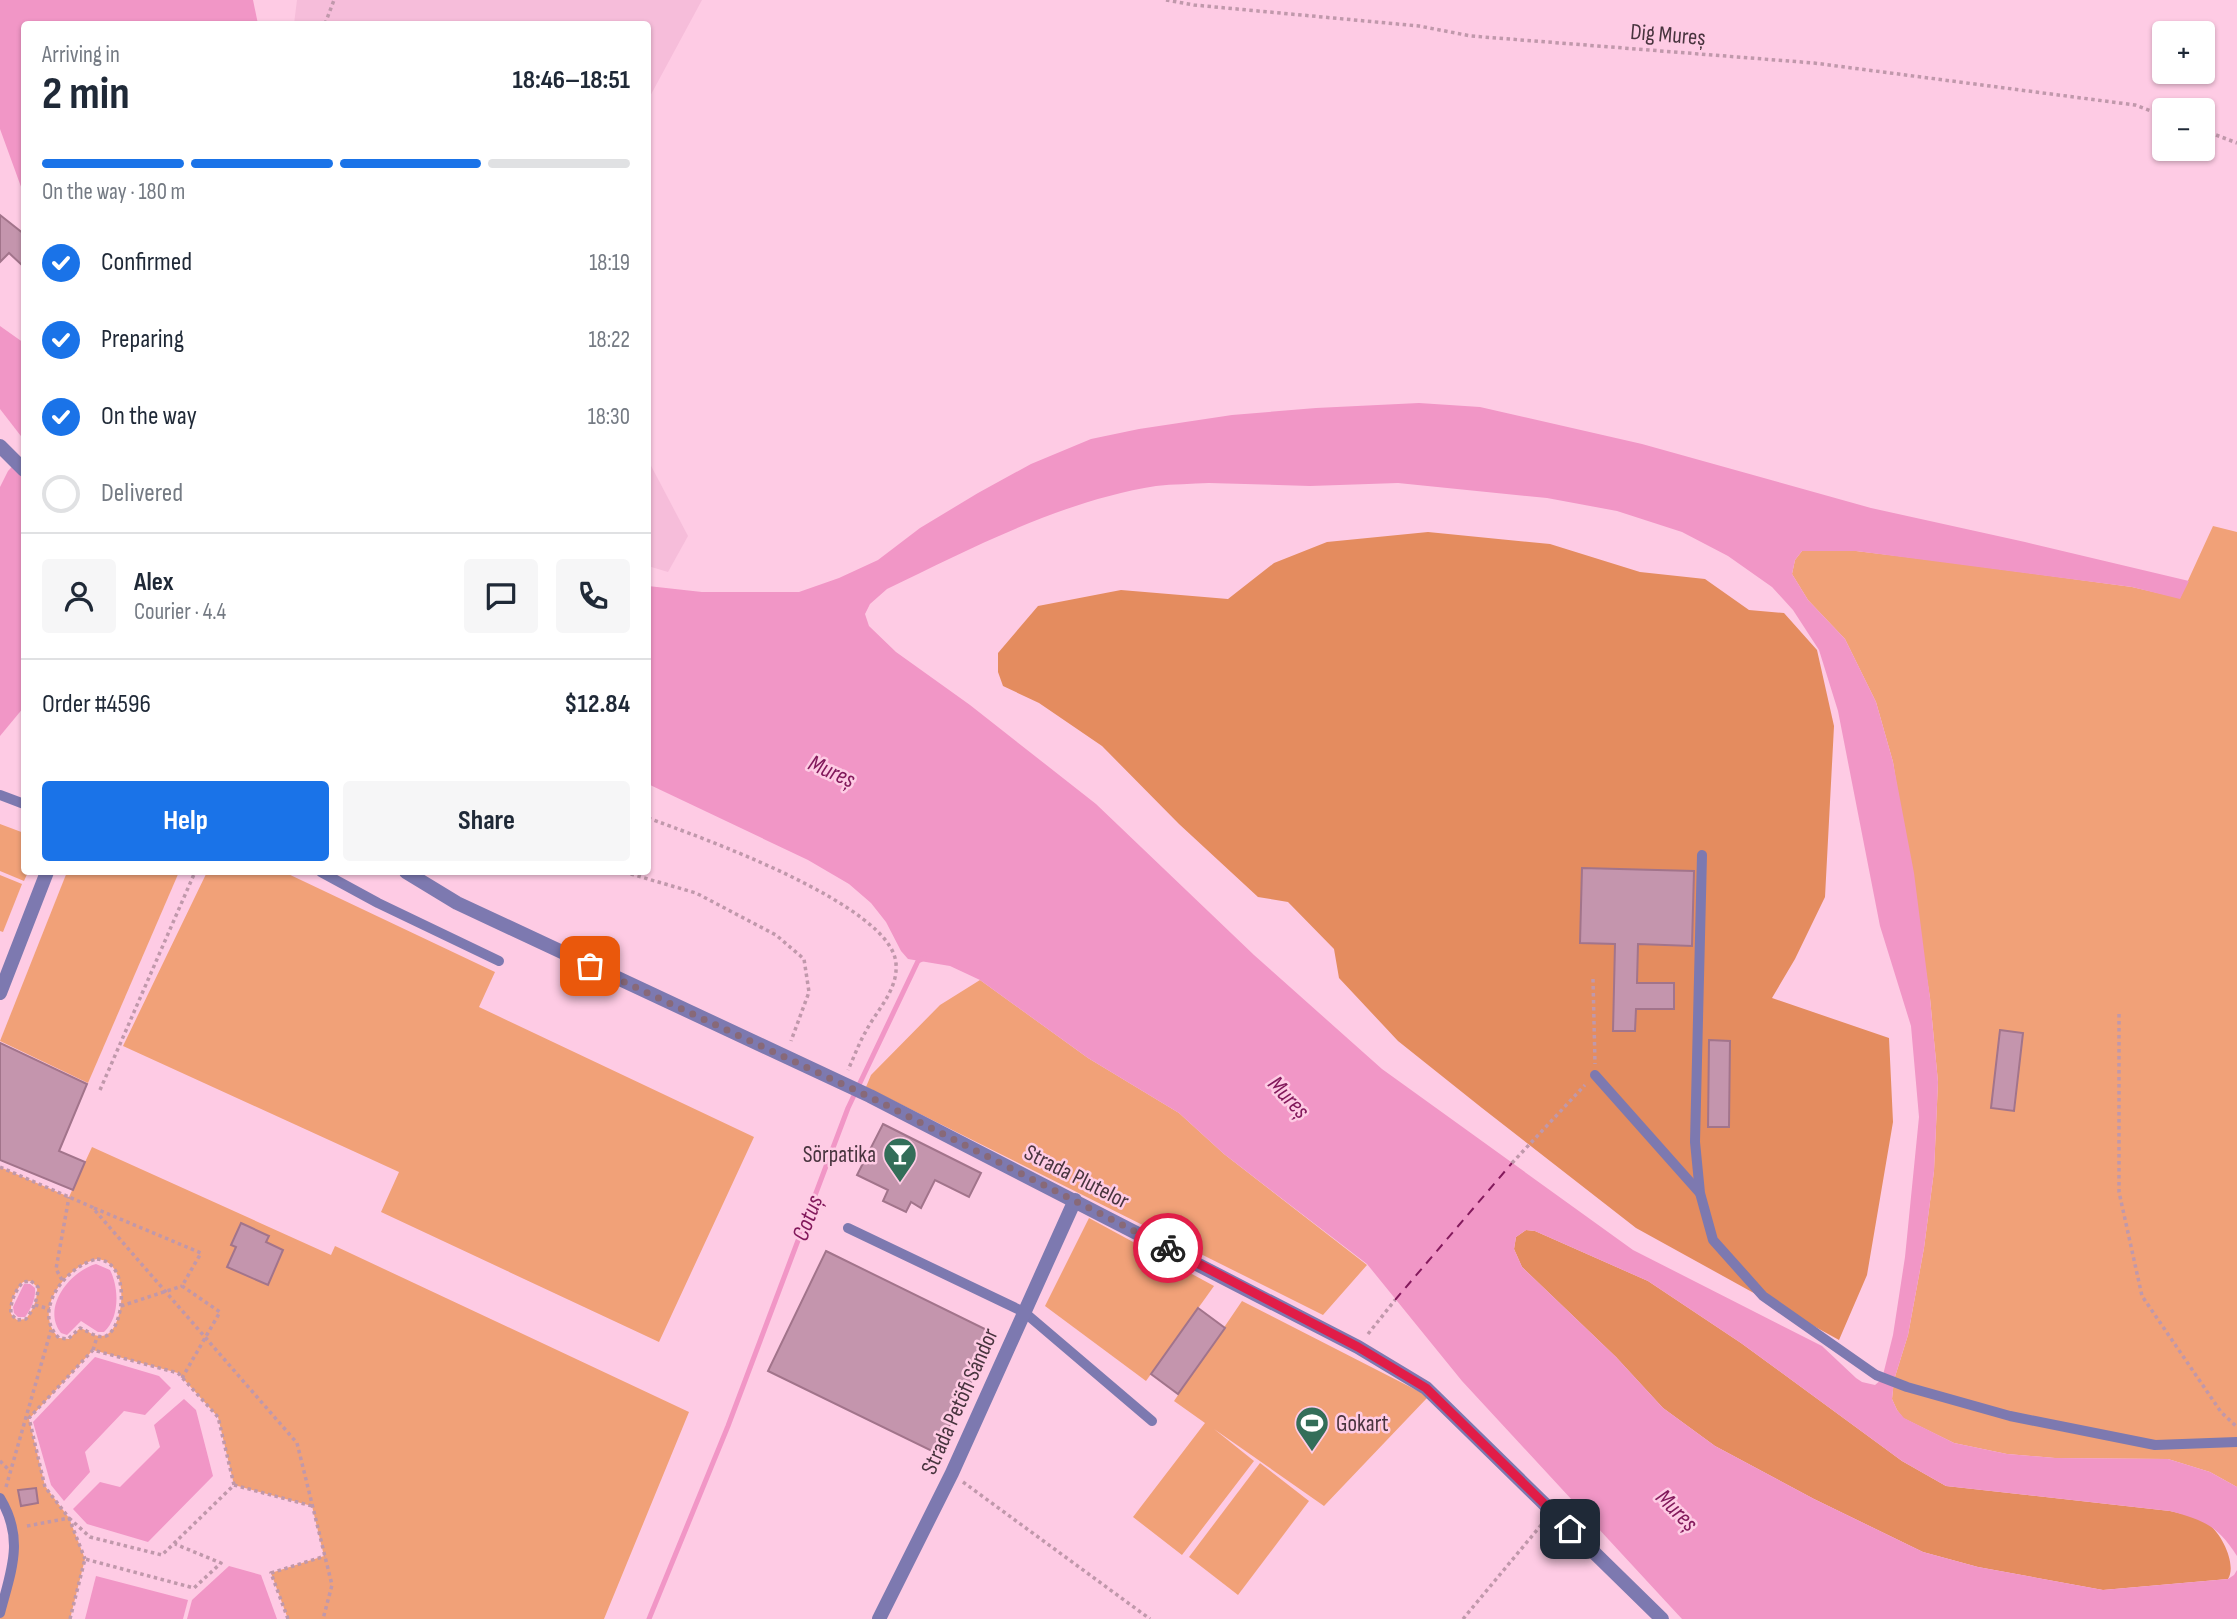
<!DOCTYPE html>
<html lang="en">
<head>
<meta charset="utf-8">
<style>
  :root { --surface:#fff; --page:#f6f6f7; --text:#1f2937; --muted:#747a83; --line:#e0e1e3; --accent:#1a73e8 }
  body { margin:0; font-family:"Sofia Sans Condensed",sans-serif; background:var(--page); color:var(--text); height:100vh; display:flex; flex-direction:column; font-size:26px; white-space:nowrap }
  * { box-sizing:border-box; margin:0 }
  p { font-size:23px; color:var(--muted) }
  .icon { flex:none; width:38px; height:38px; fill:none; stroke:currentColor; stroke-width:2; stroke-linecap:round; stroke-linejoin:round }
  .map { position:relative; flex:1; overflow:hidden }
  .details { position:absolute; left:21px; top:21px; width:630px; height:854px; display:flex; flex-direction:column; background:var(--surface); border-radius:7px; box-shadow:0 2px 5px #0004 }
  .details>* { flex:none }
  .controls { position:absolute; left:2152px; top:21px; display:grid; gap:14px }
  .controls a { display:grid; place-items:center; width:63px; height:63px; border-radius:7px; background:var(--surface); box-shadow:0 2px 5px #0004; font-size:35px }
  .pin { position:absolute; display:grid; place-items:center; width:60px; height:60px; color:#fff; margin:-30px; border-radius:14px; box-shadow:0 4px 10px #0006 }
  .courier { position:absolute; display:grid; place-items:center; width:70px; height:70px; margin:-35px; border:5px solid #e11d48; border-radius:50%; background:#fff; color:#222; box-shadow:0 2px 9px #0007 }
  .headline em { font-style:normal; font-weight:700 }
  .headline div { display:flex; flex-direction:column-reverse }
  .headline { display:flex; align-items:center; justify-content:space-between; height:119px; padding:0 21px }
  h1 { font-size:46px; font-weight:700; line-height:52px }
  .bar { display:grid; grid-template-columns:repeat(4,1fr); gap:10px 7px; align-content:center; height:84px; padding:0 21px }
  .bar i { height:9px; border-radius:5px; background:var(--line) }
  .bar .selected { background:var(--accent) }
  .bar p { grid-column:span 4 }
  .line { display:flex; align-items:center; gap:18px; padding:0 21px; border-top:2px solid var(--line) }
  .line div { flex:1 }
  .round { display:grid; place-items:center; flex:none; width:74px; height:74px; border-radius:7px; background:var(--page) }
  ol { padding:0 21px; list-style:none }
  li { display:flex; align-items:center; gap:21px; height:77px }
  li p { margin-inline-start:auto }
  li .icon { padding:7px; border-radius:50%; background:var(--accent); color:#fff; stroke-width:4 }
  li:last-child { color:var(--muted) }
  li i { width:38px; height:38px; border:4px solid var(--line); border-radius:50% }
  .action { display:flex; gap:14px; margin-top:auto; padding:14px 21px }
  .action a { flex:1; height:80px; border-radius:7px; background:var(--accent); color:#fff; font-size:28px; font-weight:700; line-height:80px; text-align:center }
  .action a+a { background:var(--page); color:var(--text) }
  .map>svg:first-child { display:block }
  .built { fill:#f6bdda }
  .green { fill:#f1a178; fill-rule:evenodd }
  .forest { fill:#e48c5f }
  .water { fill:#f196c6; fill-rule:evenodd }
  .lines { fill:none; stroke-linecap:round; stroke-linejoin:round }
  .stream { stroke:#f196c6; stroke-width:5 }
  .ferry { stroke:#831a5c; stroke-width:2; stroke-dasharray:9 7; stroke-linecap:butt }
  .building { fill:#c495ad; stroke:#a2748b; stroke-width:2 }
  .path { stroke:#c098ab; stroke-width:3.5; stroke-dasharray:3.5 3.5; stroke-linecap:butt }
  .service { stroke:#7d79b0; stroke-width:10 }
  .pedestrian { stroke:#7d79b0; stroke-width:14 }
  .minor { stroke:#7d79b0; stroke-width:14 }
  .done { stroke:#886978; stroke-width:7; stroke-dasharray:0 12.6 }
  .route { stroke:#e11d48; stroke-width:9 }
  .labels { text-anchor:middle; stroke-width:5; stroke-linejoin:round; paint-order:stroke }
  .street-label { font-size:23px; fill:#48343e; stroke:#fecbe4 }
  .poi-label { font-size:23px; fill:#48343e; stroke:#fecbe4; text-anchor:end }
  .water-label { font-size:24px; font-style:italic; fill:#831a5c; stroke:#fecbe4 }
</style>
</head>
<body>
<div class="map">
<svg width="2237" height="1619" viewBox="0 0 2237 1619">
  <rect width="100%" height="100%" fill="#fecbe4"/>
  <g class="built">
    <path d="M297,0H702L648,100V24H294Z"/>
    <path d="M648,460L688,536L668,572L648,566Z"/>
  </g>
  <g class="green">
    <path d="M2213,526L2237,532V1487L2210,1472L2168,1459L2055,1458L2007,1454L1954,1443L1903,1418L1897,1410L1892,1399L1894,1380L1908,1335L1924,1248L1934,1171L1938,1082L1930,998L1893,762L1876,702L1845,639L1808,600L1792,574L1795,560L1802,551H1856L1931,560L2132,587L2180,598Z"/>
    <path d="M0,824L24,833V872H28L24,881L0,871Z"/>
    <path d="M67,872H179L88,1083L0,1041Z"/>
    <path d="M207,872H284L495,972L479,1007L754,1137L659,1342L381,1212L399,1172L123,1046Z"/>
    <path d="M0,875L22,884L3,932L0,931Z"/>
    <path d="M980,980L1088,1058L1179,1113L1224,1154L1367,1265L1323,1315L866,1087L871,1075L940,1005Z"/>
    <path d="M92,1147L331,1255L335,1246L689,1412L604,1619H288L271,1573L324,1556L312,1506L234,1485L218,1417L178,1373L93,1350L29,1419L45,1486L69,1518L85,1559L70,1619H0L14,1528L0,1498V1167L69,1197ZM97,1259C132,1262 124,1328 106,1335C96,1339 89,1331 80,1328L69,1339L59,1338C31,1311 66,1266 97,1259ZM31,1281L37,1287C38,1299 33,1310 26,1319L17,1320L11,1314C10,1302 15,1291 23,1282Z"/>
    <path d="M1089,1218L1214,1286L1146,1381L1045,1306Z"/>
    <path d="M1242,1301L1422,1393L1427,1398L1324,1506L1214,1429L1254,1461L1182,1555L1133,1517L1205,1423L1174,1401Z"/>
    <path d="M1260,1463L1309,1501L1238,1595L1189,1557Z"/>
  </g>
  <g class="forest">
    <path d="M1428,532L1550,544L1640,572L1705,579L1749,610L1784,613L1817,650L1834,726L1825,897L1795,959L1772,998L1889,1038L1893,1122L1867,1275L1839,1340L1636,1228L1482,1108L1398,1041L1339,978L1334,949L1288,902L1258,897L1179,824L1102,746L1039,703L1003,686L998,672V653L1038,606L1121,590L1228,599L1274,563L1327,542Z"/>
    <path d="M1526,1230L1535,1231L1648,1281L1741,1343L1902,1461L1946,1486L2170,1511C2182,1514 2198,1516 2207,1523C2222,1533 2237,1565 2228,1579L2103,1590L1978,1567L1923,1552L1814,1499L1715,1446L1663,1408L1616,1357L1522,1267L1514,1249L1516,1237Z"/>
  </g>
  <g class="water">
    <path d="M0,0H253L258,24H24V195L0,129Z"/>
    <path d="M0,326L24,343V440L0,409Z"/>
    <path d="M1419,403L1480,407L1642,444L1871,508L2025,542L2189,581L2180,599L2132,587L1856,551H1802L1795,560L1792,574L1808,600L1845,639L1876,702L1893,762L1914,873L1930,998L1938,1082L1934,1171L1924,1248L1908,1335L1894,1380L1892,1399L1897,1410L1904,1418L1954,1443L2007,1454L2055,1458L2168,1459L2210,1472L2237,1487V1556C2217,1525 2205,1521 2170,1511L1946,1486L1902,1461L1741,1343L1648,1281L1535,1231L1526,1230L1516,1237L1514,1249L1522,1267L1616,1357L1663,1408L1715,1446L1814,1499L1923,1552L1978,1567L2103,1590L2228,1579L2234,1575L2237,1570V1619H1682L1462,1381L1367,1264L1224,1154L1179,1113L1088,1058L980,980L950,966L908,959L901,951L886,922L871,903L849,884L808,860L648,784V586L702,592H799L839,578L878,560L920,528L978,493L1031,464L1091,439L1139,429L1232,415L1316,408ZM1209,483L1310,486L1398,483L1547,498L1617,511L1682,532L1728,556L1772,587L1793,610L1819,650L1838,711L1880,926L1911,1026L1919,1117L1905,1257L1893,1335L1882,1379L1875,1385L1862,1382L1856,1378L1822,1346L1633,1250L1382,1069L1254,955L1096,804L970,705L896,652L869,626L865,614L870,604L887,589C972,548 1061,501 1156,486C1173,484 1192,484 1209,483Z"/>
    <path d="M24,454V707L0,736V487L8,471Z"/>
    <path d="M96,1264L110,1270C119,1287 120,1318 104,1332H98L81,1321L67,1335L61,1333C41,1308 70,1271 96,1264Z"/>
    <path d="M24,1284H30L35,1288C36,1298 31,1309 25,1317H18L14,1313L13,1307Z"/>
    <path d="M95,1357L159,1376L171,1388L145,1415L124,1411L85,1452L90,1472L64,1501L51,1485L33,1422Z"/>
    <path d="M184,1399L196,1410L213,1476L148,1542L87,1524L73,1509L100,1482L120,1487L160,1447L154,1425Z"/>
    <path d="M229,1566L261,1575L277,1619H187L192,1600Z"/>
    <path d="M96,1576L188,1600L183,1619H85Z"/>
  </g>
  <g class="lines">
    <path class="stream" d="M649,1619L728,1426L848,1108L918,961L924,958"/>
    <path class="ferry" d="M1395,1300L1512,1163"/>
  </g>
  <g class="building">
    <path d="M0,215L24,234V267L9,253L0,262Z"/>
    <path d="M1582,868L1694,871L1692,946L1638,944L1637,983H1674V1009H1636L1635,1031H1613L1615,944L1580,943Z"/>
    <path d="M2000,1030L2023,1033L2014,1111L1991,1108Z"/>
    <path d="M1709,1040L1730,1041L1729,1127H1708Z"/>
    <path d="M0,1043L87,1084L59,1151L85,1162L73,1190L0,1160Z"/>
    <path d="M883,1124L981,1173L969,1197L935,1180L921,1208L911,1202L906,1212L883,1201L888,1190L857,1175Z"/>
    <path d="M241,1223L269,1236L266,1242L283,1250L268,1285L227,1267L236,1247L231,1245Z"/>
    <path d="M826,1251L995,1334L936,1453L768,1371Z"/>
    <path d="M1198,1308L1225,1328L1178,1394L1151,1374Z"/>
    <path d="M36,1488L38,1503L21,1506L18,1490Z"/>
  </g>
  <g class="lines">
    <g class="path">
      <path d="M1166,0L1194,5L1419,26L1471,36L1814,63L2135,105L2165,116"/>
      <path d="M325,24L334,0"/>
      <path d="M2203,130L2237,143"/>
      <path d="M648,818C697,836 893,905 896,964C898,990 877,1010 866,1031C859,1043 854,1057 848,1070"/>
      <path d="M624,872L696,893L776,935L804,959L809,992L791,1041"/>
      <path d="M1593,979L1595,1064"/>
      <path d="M2119,1014V1192L2142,1296L2221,1412L2237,1427"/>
      <path d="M100,1090L195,872"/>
      <path d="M1512,1163L1585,1085"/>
      <path d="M0,1167L92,1207L297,1443L332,1585L323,1619"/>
      <path d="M94,1208L201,1253L182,1286L220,1312L182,1378"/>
      <path d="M97,1259C132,1262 124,1328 106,1336C96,1339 89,1331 80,1328L68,1339L59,1338C31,1311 66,1266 97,1259Z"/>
      <path d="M62,1280L56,1269L69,1197"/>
      <path d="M31,1281L38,1287C38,1299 33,1310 26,1319L17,1320L11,1314C10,1302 15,1291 23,1282Z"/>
      <path d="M35,1305L50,1309"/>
      <path d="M121,1306L182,1286"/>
      <path d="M1368,1334L1395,1300"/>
      <path d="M93,1350L97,1337"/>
      <path d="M0,1461L10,1471"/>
      <path d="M963,1482L1150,1619"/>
      <path d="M234,1485L312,1506"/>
      <path d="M6,1487L51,1330"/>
      <path d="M69,1518L90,1537L162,1555L234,1485L218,1417L178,1373L93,1350L29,1418L45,1487L69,1518L85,1559"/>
      <path d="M27,1526L69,1518"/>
      <path d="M70,1619L85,1559L194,1588L221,1563L175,1544"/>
      <path d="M288,1619L271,1573L325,1556"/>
      <path d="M1463,1619L1542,1524"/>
    </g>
    <g class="service">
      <path d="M0,795L24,804"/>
      <path d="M1702,855L1695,1142L1700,1193L1713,1240L1763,1296L1876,1375L1907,1387L2010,1416L2155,1445L2237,1442"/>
      <path d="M321,872L378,903L499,961"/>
      <path d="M1595,1075L1699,1192"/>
      <path d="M848,1228L1024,1312L1152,1421"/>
      <path d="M0,1498C25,1539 11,1571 0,1613"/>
    </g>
    <path class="pedestrian" d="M0,993L47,872"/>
    <g class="minor">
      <path d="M0,446L24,470"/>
      <path d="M406,872L457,903L870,1096L1358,1347L1426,1388L1662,1619"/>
      <path d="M879,1619L952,1473L1075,1200"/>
    </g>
  </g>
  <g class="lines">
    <path class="done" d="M590,966L870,1097L1168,1248"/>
    <path class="route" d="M1168,1248L1358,1347L1426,1388L1570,1529"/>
  </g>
  <defs>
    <g id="bar-pin" transform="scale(1.75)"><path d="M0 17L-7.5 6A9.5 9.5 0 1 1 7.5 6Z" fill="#336e59" stroke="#fecbe4"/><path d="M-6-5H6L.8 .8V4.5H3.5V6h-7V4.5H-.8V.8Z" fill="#fff"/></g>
    <g id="stadium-pin" transform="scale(1.75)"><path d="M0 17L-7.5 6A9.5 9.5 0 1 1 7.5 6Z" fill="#336e59" stroke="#fecbe4"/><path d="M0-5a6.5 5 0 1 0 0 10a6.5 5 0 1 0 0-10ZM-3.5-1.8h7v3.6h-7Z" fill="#fff"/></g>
  </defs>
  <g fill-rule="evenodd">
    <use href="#bar-pin" x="900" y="1154"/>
    <use href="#stadium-pin" x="1312" y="1423"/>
  </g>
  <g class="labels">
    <g class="street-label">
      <text transform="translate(1668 34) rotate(5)" y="8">Dig Mureș</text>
      <text transform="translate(1077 1176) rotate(27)" y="8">Strada Plutelor</text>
      <text transform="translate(959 1401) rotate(-66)" y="8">Strada Petöfi Sándor</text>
    </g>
    <g class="poi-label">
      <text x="876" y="1162">Sörpatika</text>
      <text x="1336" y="1431" text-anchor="start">Gokart</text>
    </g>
    <g class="water-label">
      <text transform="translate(832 771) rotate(24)" y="8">Mureș</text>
      <text transform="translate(1289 1097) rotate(47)" y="8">Mureș</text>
      <text transform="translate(807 1218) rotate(-69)" y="8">Cotuș</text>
      <text transform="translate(1677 1510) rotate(45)" y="8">Mureș</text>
    </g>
  </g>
</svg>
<div class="controls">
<a>+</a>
<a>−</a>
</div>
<div class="pin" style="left:590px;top:966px;background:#ea580c"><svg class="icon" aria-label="bag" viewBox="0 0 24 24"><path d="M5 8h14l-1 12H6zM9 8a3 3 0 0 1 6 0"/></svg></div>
<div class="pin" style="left:1570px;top:1529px;background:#1f2937"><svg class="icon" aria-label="home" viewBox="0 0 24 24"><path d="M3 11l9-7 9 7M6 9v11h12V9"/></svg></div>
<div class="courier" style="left:1168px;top:1248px"><svg class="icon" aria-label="bike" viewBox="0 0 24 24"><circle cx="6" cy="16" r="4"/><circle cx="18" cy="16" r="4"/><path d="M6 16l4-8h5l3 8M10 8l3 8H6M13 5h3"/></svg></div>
<section class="details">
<div class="headline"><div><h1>2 min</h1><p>Arriving in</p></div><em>18:46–18:51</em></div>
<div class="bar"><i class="selected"></i><i class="selected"></i><i class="selected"></i><i></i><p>On the way · 180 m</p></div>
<ol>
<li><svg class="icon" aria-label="check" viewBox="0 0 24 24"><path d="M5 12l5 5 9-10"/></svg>Confirmed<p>18:19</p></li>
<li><svg class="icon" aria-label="check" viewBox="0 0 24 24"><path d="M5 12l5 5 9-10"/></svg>Preparing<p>18:22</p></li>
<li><svg class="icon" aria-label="check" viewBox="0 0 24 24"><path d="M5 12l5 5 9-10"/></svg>On the way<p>18:30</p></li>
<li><i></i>Delivered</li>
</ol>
<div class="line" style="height:126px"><a class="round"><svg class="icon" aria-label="person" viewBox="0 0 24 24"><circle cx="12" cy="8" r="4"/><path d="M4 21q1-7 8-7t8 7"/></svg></a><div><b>Alex</b><p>Courier · 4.4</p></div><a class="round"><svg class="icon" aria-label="chat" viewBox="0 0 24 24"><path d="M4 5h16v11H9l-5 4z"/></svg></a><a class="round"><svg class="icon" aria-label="phone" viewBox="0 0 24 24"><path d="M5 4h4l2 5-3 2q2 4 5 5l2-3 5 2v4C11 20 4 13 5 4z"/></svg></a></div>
<div class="line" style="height:91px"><div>Order #4596</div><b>$12.84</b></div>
<div class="action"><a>Help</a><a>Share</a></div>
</section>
</div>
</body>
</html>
